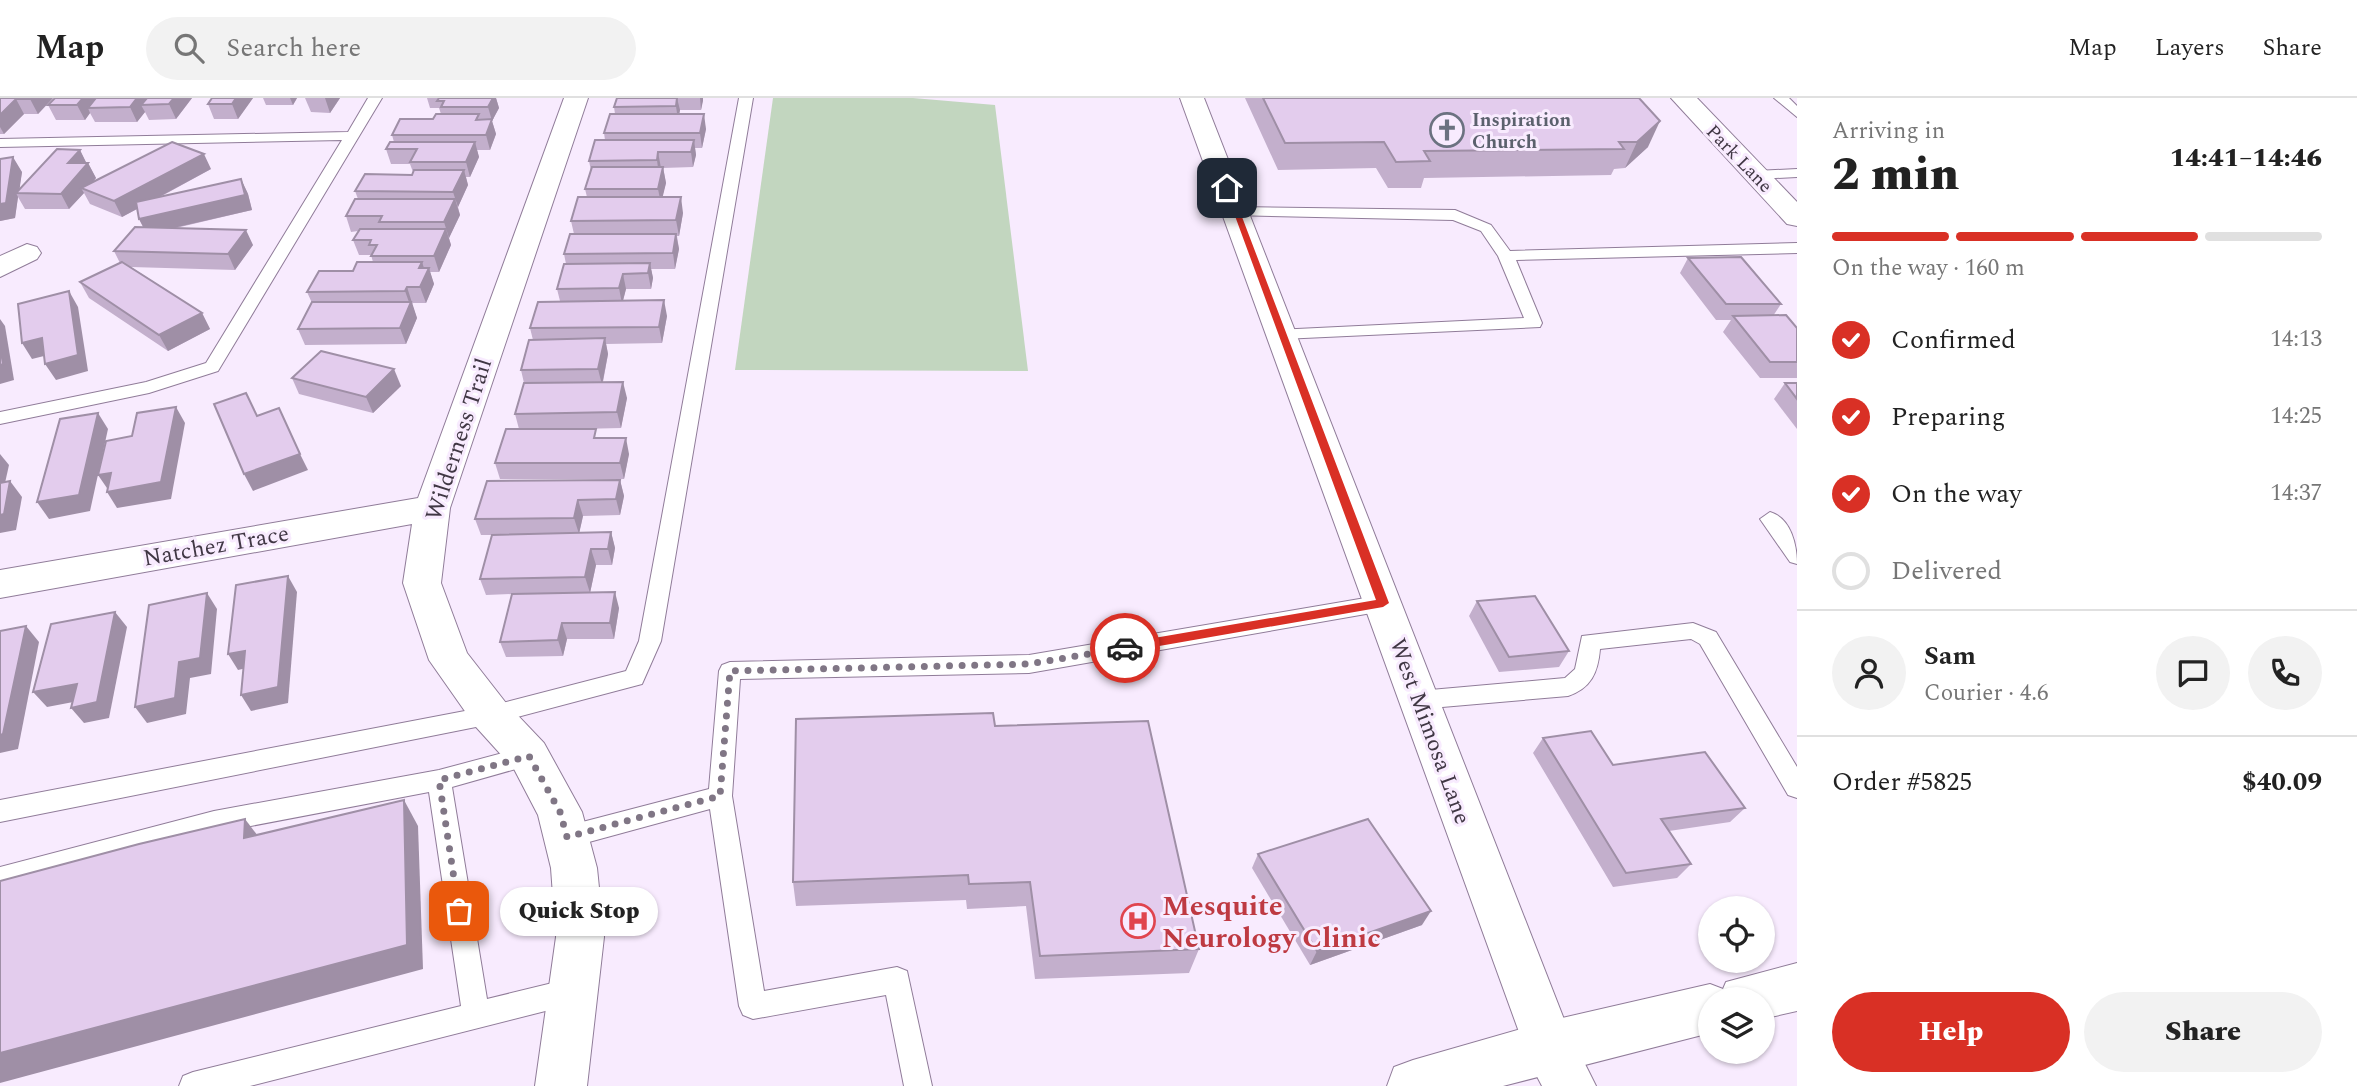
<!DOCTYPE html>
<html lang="en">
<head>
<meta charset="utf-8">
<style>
  :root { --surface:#fff; --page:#f2f2f2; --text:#222; --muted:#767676; --line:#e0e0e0; --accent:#d93025 }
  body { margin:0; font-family:Spectral,serif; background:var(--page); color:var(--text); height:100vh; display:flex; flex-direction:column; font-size:26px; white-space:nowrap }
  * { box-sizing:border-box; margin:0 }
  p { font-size:23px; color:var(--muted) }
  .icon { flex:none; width:38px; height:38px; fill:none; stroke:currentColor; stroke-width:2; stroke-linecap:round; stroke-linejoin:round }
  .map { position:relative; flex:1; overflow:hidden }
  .sheet { display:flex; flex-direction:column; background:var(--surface); width:560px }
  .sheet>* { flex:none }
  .buttons { position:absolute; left:1698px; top:798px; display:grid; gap:14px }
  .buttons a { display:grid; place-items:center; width:77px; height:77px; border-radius:50%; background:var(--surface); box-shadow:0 2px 5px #0004; font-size:35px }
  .pin { position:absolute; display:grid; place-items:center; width:60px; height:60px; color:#fff; margin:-30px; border-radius:14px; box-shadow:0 4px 10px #0006 }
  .courier { position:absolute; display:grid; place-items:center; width:70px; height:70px; margin:-35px; border:5px solid #d93025; border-radius:50%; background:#fff; color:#222; box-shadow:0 2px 9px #0007 }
  .bubble { position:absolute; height:49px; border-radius:24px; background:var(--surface); box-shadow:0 2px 5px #0004; font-size:23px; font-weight:800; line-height:49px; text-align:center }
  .headline em { font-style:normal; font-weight:800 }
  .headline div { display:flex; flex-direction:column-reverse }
  .headline { display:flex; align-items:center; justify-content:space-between; height:119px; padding:0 35px }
  h1 { font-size:46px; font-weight:800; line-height:52px }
  .bar { display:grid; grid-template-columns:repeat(4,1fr); gap:10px 7px; align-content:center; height:84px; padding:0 35px }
  .bar i { height:9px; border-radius:5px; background:var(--line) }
  .bar .current { background:var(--accent) }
  .bar p { grid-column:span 4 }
  .line { display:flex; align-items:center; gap:18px; padding:0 35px; border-top:2px solid var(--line) }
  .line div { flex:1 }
  .round { display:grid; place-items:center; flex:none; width:74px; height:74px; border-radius:37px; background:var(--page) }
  ol { padding:0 35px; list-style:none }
  li { display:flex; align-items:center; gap:21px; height:77px }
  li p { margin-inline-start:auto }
  li .icon { padding:7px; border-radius:50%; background:var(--accent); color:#fff; stroke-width:4 }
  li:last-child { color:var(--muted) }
  li i { width:38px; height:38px; border:4px solid var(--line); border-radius:50% }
  .primary-button { display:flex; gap:14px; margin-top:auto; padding:14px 35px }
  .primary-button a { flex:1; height:80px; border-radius:42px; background:var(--accent); color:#fff; font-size:28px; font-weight:800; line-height:80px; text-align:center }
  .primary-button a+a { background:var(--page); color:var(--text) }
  header { display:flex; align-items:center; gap:42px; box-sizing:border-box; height:98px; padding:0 35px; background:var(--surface); border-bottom:2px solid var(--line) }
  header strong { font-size:33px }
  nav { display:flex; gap:38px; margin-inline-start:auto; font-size:24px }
  .search { width:490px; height:63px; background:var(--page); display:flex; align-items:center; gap:18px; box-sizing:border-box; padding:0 24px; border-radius:38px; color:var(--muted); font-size:26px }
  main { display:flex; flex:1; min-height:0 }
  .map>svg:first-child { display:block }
  .green { fill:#c2d6bf }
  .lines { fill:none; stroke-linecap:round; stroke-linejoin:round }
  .service-casing { stroke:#907c99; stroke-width:2 }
  .minor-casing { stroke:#907c99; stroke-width:2 }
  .secondary-casing { stroke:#907c99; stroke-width:2 }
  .service { fill:#fff; fill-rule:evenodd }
  .minor { fill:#fff; fill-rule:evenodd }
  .secondary { fill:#fff; fill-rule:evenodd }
  .wall { fill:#c3afcc }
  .shaded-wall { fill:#9f8fa6 }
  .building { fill:#e3cced; stroke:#9f8fa6; stroke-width:2 }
  .route { fill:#d93025 }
  .done { stroke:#807685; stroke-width:7; stroke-dasharray:0 12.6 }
  .labels { text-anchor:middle; stroke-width:6; stroke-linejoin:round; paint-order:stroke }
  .far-worship-label { font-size:19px; font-weight:bold; fill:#5b616d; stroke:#f8ebfe; text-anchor:start }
  .far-street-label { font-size:19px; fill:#403744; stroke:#f8ebfe }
  .street-label { font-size:23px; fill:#403744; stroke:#f8ebfe }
  .near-health-label { font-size:28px; font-weight:bold; fill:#be3a42; stroke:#f8ebfe; text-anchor:start }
</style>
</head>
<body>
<header>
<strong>Map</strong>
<div class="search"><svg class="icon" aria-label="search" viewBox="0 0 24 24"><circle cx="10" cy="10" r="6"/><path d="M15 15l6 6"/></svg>Search here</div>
<nav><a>Map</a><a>Layers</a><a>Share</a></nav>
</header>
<main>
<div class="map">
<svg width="1797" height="988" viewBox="0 0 1797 988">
  <rect width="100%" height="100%" fill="#f8ebfe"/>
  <path class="green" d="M773,0H913L995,7L1028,273L735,272Z"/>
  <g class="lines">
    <g class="service-casing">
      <g id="service">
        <path d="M368,0H382L218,273L149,295L0,326V314L146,284L206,265L342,42L0,49V41L348,34Z"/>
        <path d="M739,0H753L661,543L642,586L491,626L0,724V702L491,608L626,573L639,543Z"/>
        <path d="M1774,0H1789L1797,8V19Z"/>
        <path d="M1797,71V79L1756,81L1749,77L1756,73Z"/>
        <path d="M1236,109L1455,112L1491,127L1510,153L1797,145V155L1516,162L1542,225L1540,229L1282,241L1276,240L1274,236L1276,232L1524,220L1498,158L1481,133L1453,122L1231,117L1228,114Z"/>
        <path d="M1770,414C1791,420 1797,447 1797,466L1790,464L1760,421Z"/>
        <path d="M1383,497L1390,499L1394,505L1390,511L1383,513L1029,575L740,581L732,698L764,893L897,869L907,873L932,988H904L886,897L753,921L743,917L739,908L710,711L567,750L558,747L555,739L558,731L567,728L709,691L719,573L722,567L730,564L1029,557Z"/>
        <path d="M1693,525L1716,534L1797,669V700L1788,697L1700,546L1691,541L1600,551C1598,575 1591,590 1568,598L1419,611L1411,608L1408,602L1411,596L1419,593L1565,580L1575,571L1582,538Z"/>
        <path d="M529,648L537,651L541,658L537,665L452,689L487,901L573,880L583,884L587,893L583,902L573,906L250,988H179L183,978L193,974L461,908L429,694L214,735L0,791V769L214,713L439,672Z"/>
      </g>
    </g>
    <g class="minor-casing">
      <g id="minor">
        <path d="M564,0H588L450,410L441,485L467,555L506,605L544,645L582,714L597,770L604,839L587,988H535L556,839L551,770L538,717L514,671L476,629L429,562L403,485L412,426L0,500V472L418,400Z"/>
        <path d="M1180,0H1204L1569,934L1596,988H1542L1531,967Z"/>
        <path d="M1671,0H1697L1797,104V128L1787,126Z"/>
        <path d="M27,146L37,149L41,155L37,161L0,179V158Z"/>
      </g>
    </g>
    <g class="secondary-casing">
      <path id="secondary" d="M1797,865V913L1762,921V901H1710V935L1503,988H1387L1394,969L1413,962L1549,923L1710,886L1723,891L1726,884Z"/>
    </g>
    <use href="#service" class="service"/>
    <use href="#minor" class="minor"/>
    <use href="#secondary" class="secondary"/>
  </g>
  <g class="wall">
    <path d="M0,0H53L38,16H24L4,36H0Z"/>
    <path d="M55,0H208H192L176,21L149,22L145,14L137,24H95L90,15L85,22H56L48,7Z"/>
    <path d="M253,0L238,21H214L208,6Z"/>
    <path d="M263,0H297L293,7H266Z"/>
    <path d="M305,0H340L330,15L311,14Z"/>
    <path d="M427,0H496L499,10L492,23L496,36L490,52H477L479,59L470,79H466L468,87L458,109L460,117L449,140L451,147L439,174H430L434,186L426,205H413L412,206L417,220L406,246L305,247L298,231L312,205L307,194L373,164L371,157H359L353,142L358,133L351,134L346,118L358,101L355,93L412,77L413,74L410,66H391L386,51L394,44L392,37L433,21L441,16L439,10H430Z"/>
    <path d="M617,0H703L701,12H680L679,16L706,31L702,50H695L696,57L693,69L663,70L666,85L662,99L683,115L679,138H677L679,151L675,171H651L653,180L651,191H626L623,203L667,218L662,245L606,246L608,256L603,284L627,300L621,330L579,331L629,356L624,381H500L495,365L519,331L515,316L524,285L521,272L533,242L530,230L560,203L557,191L566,166L564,156L574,136L571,123L587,99L585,91L591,73L589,63L605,42L604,35L615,16L614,9Z"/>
    <path d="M1245,0H1639L1648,49L1625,70L1614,71L1611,77L1424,80L1421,90H1388L1376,70L1278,72Z"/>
    <path d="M80,52L86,65H88L96,80L92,85L211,71L160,99L241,81L248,96L252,112L176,130L253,147L235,172L131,169L202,215L210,231L168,253L89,200L80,184L120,165L114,153L143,129L139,121L137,111L122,119L90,106L84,95L69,111H25L18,99L15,120L0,123V61L22,74L19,92Z"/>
    <path d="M1688,160L1781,206L1773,218L1797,230V280H1760L1723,234L1731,222H1716L1680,175Z"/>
    <path d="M292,280L401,288L373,315L299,296Z"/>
    <path d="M1785,285H1797V331L1774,301Z"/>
    <path d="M620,382L624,398L620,417L583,418L579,435L611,434L615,450L612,467H596L590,495L619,510L614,541H567L563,558L506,559L500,544L512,496L486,497L480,481L492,437H481L475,421Z"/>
    <path d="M1477,503L1569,553L1559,569L1499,574L1469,518Z"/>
    <path d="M995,628L1199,851L1189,875L1035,881L1026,808L967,811L966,802L796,808L793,784Z"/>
    <path d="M1543,640L1613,667L1745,710L1730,724L1669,733L1691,766L1677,780L1613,789L1533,655Z"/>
    <path d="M1258,756L1422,827L1310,867L1252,770Z"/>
  </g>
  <g class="shaded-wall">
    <path d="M31,0H53L38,16L30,1Z"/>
    <path d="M83,0H104L88,10L90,15L85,22L77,7Z"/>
    <path d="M137,0H156L141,7L145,14L137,24L130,9Z"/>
    <path d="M174,0H192L176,21L169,6Z"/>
    <path d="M236,0H253L238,21L232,6Z"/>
    <path d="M290,0H297L293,7Z"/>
    <path d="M325,0H340L330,15Z"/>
    <path d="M493,0H496L499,10L492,23L496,36L490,52L486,37L492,23L488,9Z"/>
    <path d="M677,0L680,12L678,23L676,8Z"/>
    <path d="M700,0H703V3L701,12Z"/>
    <path d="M16,1L24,16L4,36L0,29V17Z"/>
    <path d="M704,16L706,31L702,50L700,35Z"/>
    <path d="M1660,23L1648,49L1625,70L1637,44Z"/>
    <path d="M694,42L696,57L693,69L691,54Z"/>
    <path d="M475,44L479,59L470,79L466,64Z"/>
    <path d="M80,52L87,66L88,65L96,80L86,92L81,90L84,95L69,111L61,96L68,65Z"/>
    <path d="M658,54L661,70L659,78L657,62Z"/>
    <path d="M204,56L211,71L122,119L114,103Z"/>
    <path d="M13,59L22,74L19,95H16L18,99L15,120L0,123V106Z"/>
    <path d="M663,69L666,85L661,106L658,91Z"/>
    <path d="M464,72L468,87L458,109L453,94Z"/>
    <path d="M241,81L248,96L252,112L147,136L139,121Z"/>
    <path d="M681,99L683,115L679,138L676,122Z"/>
    <path d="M455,101L460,117L449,140L444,124Z"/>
    <path d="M446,131L451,147L439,174L434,158Z"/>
    <path d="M246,132L253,147L235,172L228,156Z"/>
    <path d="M676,136L679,151L675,171L673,155Z"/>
    <path d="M422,164L426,176L429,170L434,186L426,205L420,189L419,170Z"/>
    <path d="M650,165L653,180L651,191L648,175Z"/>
    <path d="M623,176L626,191L622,206L619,190Z"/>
    <path d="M407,189L417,220L406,246L400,230L410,207L405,193Z"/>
    <path d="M69,193L78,209L88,273L56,282L45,266Z"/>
    <path d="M664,202L667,218L662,245L659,229Z"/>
    <path d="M202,215L210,231L168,253L159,237Z"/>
    <path d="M0,221L5,228L14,282L0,286Z"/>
    <path d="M42,240L52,256L32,261L22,245Z"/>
    <path d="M605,240L608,256L602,287L598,271Z"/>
    <path d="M394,271L401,288L373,315L366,299Z"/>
    <path d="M623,284L627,300L621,330L617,314Z"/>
    <path d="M176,309L185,325L171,401L117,410L107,394Z"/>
    <path d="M98,315L108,331L90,413L49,421L37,404Z"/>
    <path d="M626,340L629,356L624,381L620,365Z"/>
    <path d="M0,356L9,367L1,403L0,402Z"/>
    <path d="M300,356L308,372L253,393L244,376Z"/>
    <path d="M111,375L109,393L98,377Z"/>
    <path d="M620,382L624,398L620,417L616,401Z"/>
    <path d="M10,383L22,399L16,432L0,435V417Z"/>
    <path d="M578,402L583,418L579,436L574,420Z"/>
    <path d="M611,434L615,450L612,467L608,451Z"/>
    <path d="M591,451L596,467L590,495L585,479Z"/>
    <path d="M288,478L297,494L288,605L251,613L241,597Z"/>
    <path d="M615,494L619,510L614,541L610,525Z"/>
    <path d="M207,495L217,511L211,576L190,580L186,616L147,625L135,609L179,564Z"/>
    <path d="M115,514L127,529L109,620L84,625L71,610Z"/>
    <path d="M562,525L567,541L563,558L558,542Z"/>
    <path d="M26,528L39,544L18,651L0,655V637Z"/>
    <path d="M245,553L255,568L238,572L228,556Z"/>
    <path d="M77,586L89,601L47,609L33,594Z"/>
    <path d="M404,702L418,728L423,871L0,985V955Z"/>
    <path d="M245,721L264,746L244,740Z"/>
    <path d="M1431,813L1422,827L1310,867L1317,853Z"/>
  </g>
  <g class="building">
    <path d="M0,0H31L30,1H16L0,17Z"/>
    <path d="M55,0H83L77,7H48Z"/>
    <path d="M96,0H137L130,9L88,10Z"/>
    <path d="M147,0H174L169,6L141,7Z"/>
    <path d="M212,0H236L232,6H208Z"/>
    <path d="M439,0H493L488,9H441L444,3H437Z"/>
    <path d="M617,0H677L676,8L614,9Z"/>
    <path d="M1263,0H1639L1660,23L1637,44H1619L1624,51L1424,53L1430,63L1396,64L1384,44L1285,45Z"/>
    <path d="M436,16H479L476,22L492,21L486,37H392L400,21H433Z"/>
    <path d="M610,16H704L700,35H604Z"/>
    <path d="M595,42H694L691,54H658L657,62L589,63Z"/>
    <path d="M172,44L204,56L114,103L81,90Z"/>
    <path d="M390,44H475L466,64H410L417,51H386Z"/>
    <path d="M57,51L80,52L68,65H88L61,96L16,95Z"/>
    <path d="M13,59L6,105L0,106V61Z"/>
    <path d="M592,69H663L658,91H585Z"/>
    <path d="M414,72H464L453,94L355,93L365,76L412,77Z"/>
    <path d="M241,81L245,97L139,121L136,104Z"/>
    <path d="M578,99H681L676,122L571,123Z"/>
    <path d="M355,101H455L444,124H379L382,118H346Z"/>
    <path d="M135,129L246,132L228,156L114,153Z"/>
    <path d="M360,131H446L434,158H371L377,147H369L371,142H353Z"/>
    <path d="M570,136H676L673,155L564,156Z"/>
    <path d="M1741,159L1781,206H1726L1688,160Z"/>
    <path d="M122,164L202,215L159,237L80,184Z"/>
    <path d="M357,164H422L419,170H429L420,189H407L405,193L307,194L319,173H353Z"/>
    <path d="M650,165L648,175L623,176L619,190L557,191L564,166Z"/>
    <path d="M69,193L78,257L45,266L42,240L22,245L18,206Z"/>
    <path d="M664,202L659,229L530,230L538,204Z"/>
    <path d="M312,204H411L400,230L298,231Z"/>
    <path d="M1786,217L1797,230V264H1770L1733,218Z"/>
    <path d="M605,240L598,271L521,272L529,242Z"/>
    <path d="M0,248L3,266L0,267Z"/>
    <path d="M321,253L394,271L366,299L292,280Z"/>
    <path d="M623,284L617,314L515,316L524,285Z"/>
    <path d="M1785,285H1797V301Z"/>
    <path d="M246,295L257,318L279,310L300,356L244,376L214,306Z"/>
    <path d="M176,309L161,384L107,394L111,375L98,377L106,343L132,338L137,315Z"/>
    <path d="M98,315L79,397L37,404L60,321Z"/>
    <path d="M506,331H596L594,340H626L620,365H495Z"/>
    <path d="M620,382L616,401L578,402L574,420L475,421L487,383Z"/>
    <path d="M10,383L4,416L0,417V385Z"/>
    <path d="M611,434L608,451H591L585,479L480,481L492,437Z"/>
    <path d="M288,478L278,589L241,597L245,553L228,556L236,487Z"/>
    <path d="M615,494L610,525H562L558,542L500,544L512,496Z"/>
    <path d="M207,495L200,560L179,564L175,600L135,609L149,507Z"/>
    <path d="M1535,498L1569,553L1509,559L1477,503Z"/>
    <path d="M115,514L97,604L71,610L77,586L33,594L51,526Z"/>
    <path d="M26,528L3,636L0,637V533Z"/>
    <path d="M993,615L995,628L1148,623L1199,851L1040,858L1030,784L969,786L968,777L793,784L796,621Z"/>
    <path d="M1591,633L1613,667L1705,654L1745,710L1661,721L1691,766L1626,775L1543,640Z"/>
    <path d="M404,702L407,847L0,955V783L139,746L245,721L244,740Z"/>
    <path d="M1368,721L1431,813L1317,853L1258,756Z"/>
  </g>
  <path class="route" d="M1224,88L1231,90L1389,505L1383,509L1125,554L1119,550L1125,545L1376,502Z"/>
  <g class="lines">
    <path class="done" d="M459,813L439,682L529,658L560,714L567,739L720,698L730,573L1029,566L1125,550"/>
  </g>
  <defs>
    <g id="church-ring" transform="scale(1.75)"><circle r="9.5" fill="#f8ebfe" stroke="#6b7280" stroke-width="1.5"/><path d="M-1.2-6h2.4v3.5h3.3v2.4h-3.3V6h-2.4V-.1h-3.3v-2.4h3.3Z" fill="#6b7280"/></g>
    <g id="hospital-ring" transform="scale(1.75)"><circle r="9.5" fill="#f8ebfe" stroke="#e0444e" stroke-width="1.5"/><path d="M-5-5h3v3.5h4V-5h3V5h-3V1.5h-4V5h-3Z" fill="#e0444e"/></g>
  </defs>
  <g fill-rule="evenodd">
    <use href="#church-ring" x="1447" y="32"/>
    <use href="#hospital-ring" x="1138" y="823"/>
  </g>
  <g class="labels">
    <g class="far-worship-label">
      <text x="1472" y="28">Inspiration<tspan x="1472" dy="22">Church</tspan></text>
    </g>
    <g class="far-street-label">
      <text transform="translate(1740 60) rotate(46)" y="7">Park Lane</text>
    </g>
    <g class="street-label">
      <text transform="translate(458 341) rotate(-72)" y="8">Wilderness Trail</text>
      <text transform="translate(216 447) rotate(-10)" y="8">Natchez Trace</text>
      <text transform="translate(1431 633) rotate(70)" y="8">West Mimosa Lane</text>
    </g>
    <g class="near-health-label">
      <text x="1162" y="817">Mesquite<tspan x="1162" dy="32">Neurology Clinic</tspan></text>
    </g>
  </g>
</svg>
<div class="buttons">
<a><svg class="icon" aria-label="locate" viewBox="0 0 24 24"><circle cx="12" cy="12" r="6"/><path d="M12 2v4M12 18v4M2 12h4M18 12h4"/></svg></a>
<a><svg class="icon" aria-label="layers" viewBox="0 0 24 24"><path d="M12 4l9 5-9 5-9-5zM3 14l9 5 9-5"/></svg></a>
</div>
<div class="pin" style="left:459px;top:813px;background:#ea580c"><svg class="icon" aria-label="bag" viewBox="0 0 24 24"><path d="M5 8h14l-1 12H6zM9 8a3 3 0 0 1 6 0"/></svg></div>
<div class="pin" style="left:1227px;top:90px;background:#1f2937"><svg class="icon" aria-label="home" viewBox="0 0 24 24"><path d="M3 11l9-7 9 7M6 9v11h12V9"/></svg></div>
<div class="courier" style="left:1125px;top:550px"><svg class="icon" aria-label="car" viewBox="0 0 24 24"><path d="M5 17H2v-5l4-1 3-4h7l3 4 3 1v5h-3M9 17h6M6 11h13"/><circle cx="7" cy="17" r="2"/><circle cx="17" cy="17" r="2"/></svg></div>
<div class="bubble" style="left:500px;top:789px;width:158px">Quick Stop</div>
</div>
<section class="sheet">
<div class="headline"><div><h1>2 min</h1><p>Arriving in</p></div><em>14:41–14:46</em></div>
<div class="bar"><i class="current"></i><i class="current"></i><i class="current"></i><i></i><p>On the way · 160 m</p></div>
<ol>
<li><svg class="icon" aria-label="check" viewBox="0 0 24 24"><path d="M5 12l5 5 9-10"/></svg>Confirmed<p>14:13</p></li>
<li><svg class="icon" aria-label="check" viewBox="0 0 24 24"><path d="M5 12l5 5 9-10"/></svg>Preparing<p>14:25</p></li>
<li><svg class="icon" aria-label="check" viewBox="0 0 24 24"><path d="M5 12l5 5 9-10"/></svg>On the way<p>14:37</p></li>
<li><i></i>Delivered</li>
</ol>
<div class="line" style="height:126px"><a class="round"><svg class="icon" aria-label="person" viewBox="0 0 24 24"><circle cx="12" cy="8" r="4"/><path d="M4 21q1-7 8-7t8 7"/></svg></a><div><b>Sam</b><p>Courier · 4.6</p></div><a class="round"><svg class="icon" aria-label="chat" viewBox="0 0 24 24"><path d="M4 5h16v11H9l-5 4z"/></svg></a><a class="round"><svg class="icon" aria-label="phone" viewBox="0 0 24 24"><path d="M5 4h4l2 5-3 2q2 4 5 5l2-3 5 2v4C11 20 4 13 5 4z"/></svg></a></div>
<div class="line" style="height:91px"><div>Order #5825</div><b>$40.09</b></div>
<div class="primary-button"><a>Help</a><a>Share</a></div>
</section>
</main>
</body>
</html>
